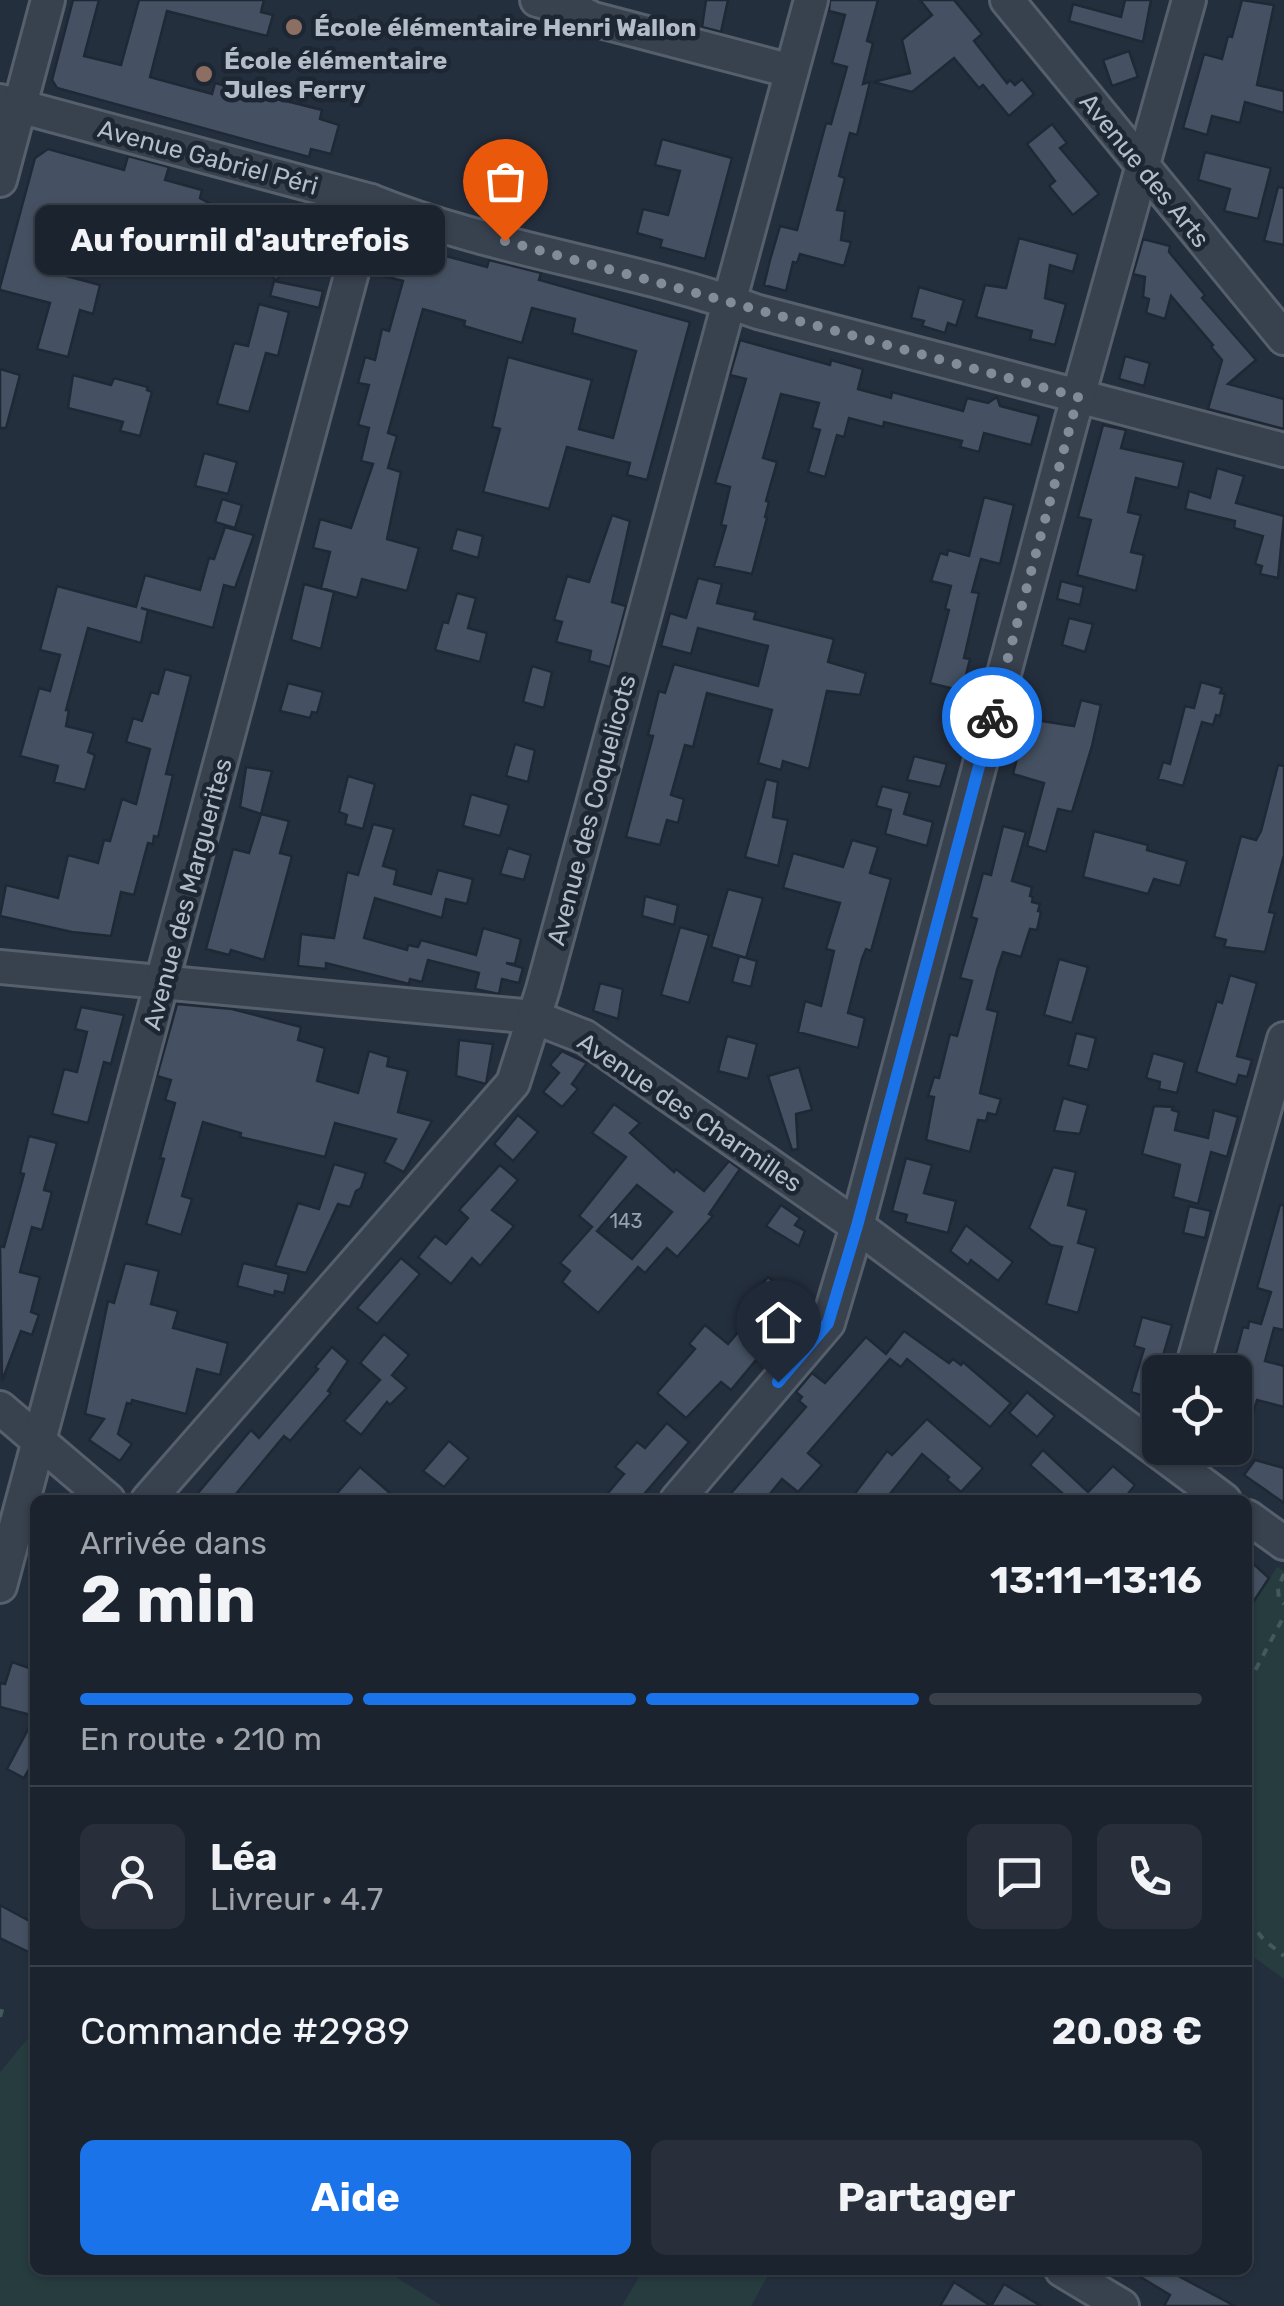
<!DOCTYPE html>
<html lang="fr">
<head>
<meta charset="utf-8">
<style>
  :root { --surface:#1b232e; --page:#282f3a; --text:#f1f3f6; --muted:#a0a4aa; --line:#39404a; --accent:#1a73e8 }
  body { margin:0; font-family:Rubik,sans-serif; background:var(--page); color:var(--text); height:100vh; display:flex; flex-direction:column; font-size:38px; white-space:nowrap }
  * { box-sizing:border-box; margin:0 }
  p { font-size:32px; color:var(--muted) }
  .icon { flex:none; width:55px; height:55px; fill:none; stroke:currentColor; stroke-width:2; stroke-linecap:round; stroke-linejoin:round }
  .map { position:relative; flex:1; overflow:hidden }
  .drawer { position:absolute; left:30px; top:1495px; width:1222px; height:780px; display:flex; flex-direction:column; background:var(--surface); border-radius:15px; box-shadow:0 2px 8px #0004,0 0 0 2px var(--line) }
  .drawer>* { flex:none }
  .buttons { position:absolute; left:1142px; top:1355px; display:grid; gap:20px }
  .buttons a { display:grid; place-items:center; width:110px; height:110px; border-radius:15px; background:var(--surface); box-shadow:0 2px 8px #0004,0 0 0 2px var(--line); font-size:50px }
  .pin { position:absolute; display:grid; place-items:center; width:85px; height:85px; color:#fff; margin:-102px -42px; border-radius:50% 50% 50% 0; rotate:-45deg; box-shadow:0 0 10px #0007 }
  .pin .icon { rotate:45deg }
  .courier { position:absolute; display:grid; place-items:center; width:100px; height:100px; margin:-50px; border:8px solid #1a73e8; border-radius:50%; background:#fff; color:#222; box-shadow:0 2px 12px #0007 }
  .bubble { position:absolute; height:70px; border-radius:15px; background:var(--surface); box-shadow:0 2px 8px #0004,0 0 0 2px var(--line); font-size:32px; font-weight:700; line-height:70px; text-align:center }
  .overview em { font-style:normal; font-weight:700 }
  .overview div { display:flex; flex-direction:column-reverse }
  .overview { display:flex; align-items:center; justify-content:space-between; height:170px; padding:0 50px }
  h1 { font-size:65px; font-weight:700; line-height:75px }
  .bar { display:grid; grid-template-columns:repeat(4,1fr); gap:15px 10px; align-content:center; height:120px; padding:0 50px }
  .bar i { height:12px; border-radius:8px; background:var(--line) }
  .bar .on { background:var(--accent) }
  .bar p { grid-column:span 4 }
  .line { display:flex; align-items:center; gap:25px; padding:0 50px; border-top:2px solid var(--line) }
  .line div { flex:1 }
  .round { display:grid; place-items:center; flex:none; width:105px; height:105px; border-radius:15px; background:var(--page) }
  .primary-button { display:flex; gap:20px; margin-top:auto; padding:20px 50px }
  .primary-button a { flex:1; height:115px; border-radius:15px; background:var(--accent); color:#fff; font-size:40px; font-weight:700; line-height:115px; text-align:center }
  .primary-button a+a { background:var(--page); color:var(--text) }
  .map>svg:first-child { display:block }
  .green { fill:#263c3f }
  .building { fill:#455162; stroke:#1f2835; stroke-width:2.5; fill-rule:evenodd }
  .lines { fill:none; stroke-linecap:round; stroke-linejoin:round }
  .minor-casing { stroke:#565f6c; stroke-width:38 }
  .path { stroke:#44595c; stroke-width:4; stroke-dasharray:8 8; stroke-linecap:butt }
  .minor { stroke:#38414e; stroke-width:32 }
  .done { stroke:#828b98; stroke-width:10; stroke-dasharray:0 18 }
  .route { stroke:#1a73e8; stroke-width:12 }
  .education-dot { fill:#8d6e63; stroke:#1d2633; stroke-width:4 }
  .labels { text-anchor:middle; stroke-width:9; stroke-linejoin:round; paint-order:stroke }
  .number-label { font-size:20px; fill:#98a1af }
  .poi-label { font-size:25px; font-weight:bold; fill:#b4bcc9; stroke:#1d2633; text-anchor:start }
  .street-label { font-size:25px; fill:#b4bcc9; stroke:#1d2633 }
</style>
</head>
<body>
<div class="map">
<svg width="1284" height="2306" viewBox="0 0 1284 2306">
  <rect width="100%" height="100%" fill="#242f3e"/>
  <g class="green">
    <path d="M1277,1567L1284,1571V1979L1248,1953V1610Z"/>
    <path d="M35,2030V2270H385L442,2306H0V2072Z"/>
    <path d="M643,2270H771L751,2306H622Z"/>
  </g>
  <g class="building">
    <path d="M73,0H99L84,56L121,65L139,0H264L261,12L273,15L267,36L167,11L150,77L212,94L215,83L322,110L320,119L339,125L331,154L311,149L309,157L57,88L52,80Z"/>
    <path d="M706,0H728L721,32L702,27Z"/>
    <path d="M830,0H878L867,41L873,43L863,84L870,82L857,135L850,133L839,176L845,178L837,210L845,211L841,240L851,242L844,266L800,254L797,263L793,262L786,291L764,285L770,260L780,226L797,230L826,123L831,124L847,67L832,63L845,15L829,11Z"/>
    <path d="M920,0H954L982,34L974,41L1007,83L1010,80L1015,85L1022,79L1034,94L1009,116L983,85L979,88L954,58L912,92L873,82L910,73L902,40L932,15Z"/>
    <path d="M1125,0H1151L1143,42L1069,21L1073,4L1121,17Z"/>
    <path d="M1242,0L1274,5L1257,85L1284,91V113L1245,102L1240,123L1212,116L1207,135L1183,128L1204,54L1222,59L1228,36L1232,37Z"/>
    <path d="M1129,51L1138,77L1112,86L1103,60Z"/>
    <path d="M1052,124L1067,143L1060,148L1099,194L1073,215L1049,186L1055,181L1027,144Z"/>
    <path d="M662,139L732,158L705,259L660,247L662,240L637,233L643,209L668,215L680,171L655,165Z"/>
    <path d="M48,149L124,170L128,156L169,167L165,180L202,190L200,198L211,204L250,214L243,241L192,229L189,239L79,209L63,275L100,285L93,314L80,310L68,357L37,349L50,303L0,290V287L35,158Z"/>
    <path d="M1205,152L1271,168L1258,219L1224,211L1230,189L1198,180Z"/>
    <path d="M1278,187L1284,188V245L1264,241Z"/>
    <path d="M1019,238L1078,254L1073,272L1050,265L1045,298L1066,304L1055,345L1030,339L1032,331L976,317L985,285L1006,288Z"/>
    <path d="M1143,239L1170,246L1169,252L1205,295L1202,298L1256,360L1228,384L1284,399V429L1208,409L1222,360L1211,347L1213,345L1171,296L1165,319L1146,313L1149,299L1143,297L1145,277L1133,274Z"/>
    <path d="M282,241L298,266L275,280L259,255Z"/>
    <path d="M393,242L487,267L489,260L541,273L539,280L690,322L647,480L627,475L630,463L567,447L549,509L483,492L500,429L492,427L508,357L592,380L579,429L613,438L636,351L572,333L575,319L532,308L522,343L464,326L465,321L423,309L388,433L397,436L388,468L401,472L387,539L419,548L407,591L362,579L357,598L321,588L330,552L313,548L320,519L351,528L373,464L361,461L369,428L358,425L369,385L358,383L365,357L375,360L382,329L389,331L403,281L384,276Z"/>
    <path d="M274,281L323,291L319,308L270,296Z"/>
    <path d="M919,287L964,300L956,326L948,323L945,333L922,326L924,321L911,318Z"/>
    <path d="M259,304L289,312L278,356L266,353L249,412L217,404L234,343L248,346Z"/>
    <path d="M740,340L830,365L831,360L863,369L858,389L891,398L892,392L963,411L967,398L988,403L997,397L1000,406L1039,416L1031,445L984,433L979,452L960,447L962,441L884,422L883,427L849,418L844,437L837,435L825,477L808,472L820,430L812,428L819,403L781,394L763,458L777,462L766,501L769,502L765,517L767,518L752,574L714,566L726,526L721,525L730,487L715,483L746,379L730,375Z"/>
    <path d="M1125,356L1150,363L1144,386L1119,379Z"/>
    <path d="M0,369L20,375L6,428H0Z"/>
    <path d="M73,375L111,385L114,378L148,387L147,390L152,392L140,436L120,431L123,422L68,408Z"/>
    <path d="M1103,425L1126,430L1121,448L1184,462L1178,488L1136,478L1128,512L1141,515L1131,552L1144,555L1136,591L1077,575L1091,520L1078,517Z"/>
    <path d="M204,453L237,462L228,494L195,486Z"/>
    <path d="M1217,468L1244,476L1236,503L1284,516L1278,578L1260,574L1262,566L1255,564L1263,536L1234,528L1235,521L1185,509L1189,491L1210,498Z"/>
    <path d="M984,497L1014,505L1000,564L981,559L972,592L979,593L964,658L970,659L962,691L930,683L949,610L945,609L951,586L931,581L940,553L947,555L948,550L969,556Z"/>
    <path d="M222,499L242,505L235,528L215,522Z"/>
    <path d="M612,515L630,521L612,602L626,606L610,667L589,661L591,651L556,642L562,622L554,620L567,576L589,582Z"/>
    <path d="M225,527L254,535L235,588L224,585L213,628L141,608L148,610L141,643L88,628L66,710H69L66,726L94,733L88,752L95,755L85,790L54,782L58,766L20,756L39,688L50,691L60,655L40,650L57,586L136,607L145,575L200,590L209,558L214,559Z"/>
    <path d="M457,529L483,536L478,558L451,550Z"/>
    <path d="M698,578L722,584L717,603L756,612L754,619L834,639L828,662L866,673L860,695L827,691L809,769L783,761L781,770L758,763L772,710L707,693L693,747L685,745L671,795L684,799L678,823L667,820L660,845L626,837L653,736L648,735L659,691L665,693L674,664L758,686L768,646L698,628L691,654L661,646L670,613L686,618Z"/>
    <path d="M1061,581L1084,587L1080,605L1057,599Z"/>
    <path d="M304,584L334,592L321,649L291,640Z"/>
    <path d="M457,593L476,598L468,628L487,633L480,662L435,650L443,622L448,623Z"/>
    <path d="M1069,618L1093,624L1085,652L1062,645Z"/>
    <path d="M532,666L552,672L544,708L523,702Z"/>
    <path d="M165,669L191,676L166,774L173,775L158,837L154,836L153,844L148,843L134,895L121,892L111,936L72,932L0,916L6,885L58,898L68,855L98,863L104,840L110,841L122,799L136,804L150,749L126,742L133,718L142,721L151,692L158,694Z"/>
    <path d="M1201,682L1222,688L1220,693L1225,694L1220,716L1216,715L1213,725L1202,722L1183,786L1158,779L1163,762L1170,764L1185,706L1194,708Z"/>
    <path d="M288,683L323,692L317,713L312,712L310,718L280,711Z"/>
    <path d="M1081,700L1101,705L1092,746L1072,812L1058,809L1046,852L1027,846L1044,783L1013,774L1024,730L1029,719L1074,726Z"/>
    <path d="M515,744L535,750L528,782L506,776Z"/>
    <path d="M914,756L947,764L940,787L907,780Z"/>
    <path d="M1278,765L1284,766V855L1269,912L1275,913L1265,952L1224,947L1226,940L1214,937L1241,836L1256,840L1261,831Z"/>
    <path d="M246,767L272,771L261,814L240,807Z"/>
    <path d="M348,776L375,784L363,829L345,824L347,815L339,812Z"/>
    <path d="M766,779L778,782L773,817L788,820L778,866L745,857Z"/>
    <path d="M882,786L910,793L904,814L933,822L927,846L885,834L891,810L876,806Z"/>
    <path d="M471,794L509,805L500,836L463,826Z"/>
    <path d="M261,814L289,821L280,853L292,856L264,960L231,950L229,955L206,949L233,849L249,853Z"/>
    <path d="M373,824L394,829L383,866L397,870L394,884L431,894L438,870L473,879L467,904L446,899L442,918L375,898L364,938L407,950L408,945L418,947L421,940L476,955L483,928L521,939L515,964L506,963L523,968L519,983L502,979L499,994L475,989L479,973L428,960L422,982L410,979L409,984L326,963V969L298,966L301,934L334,938L347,872L358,875Z"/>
    <path d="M1003,826L1026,832L1012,881L1032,887L1030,896L1033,897L1032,902L1040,904L1038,911L1041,912L1037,930L1030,929L1021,957L1003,952L997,970L987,1009L998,1012L980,1093L1001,1099L996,1115L988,1113L986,1121L978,1120L970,1152L926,1140L934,1097L928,1096L934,1077L939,1078L950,1034L957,1036L972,981L960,978L977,919L971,917L983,873L991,875Z"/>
    <path d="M1094,831L1148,845L1147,850L1187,861L1180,886L1154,879L1148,894L1083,877Z"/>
    <path d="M852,840L878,847L870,873L891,879L871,951L866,949L862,959L848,1013L865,1018L858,1048L798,1032L805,1001L821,1006L834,951L826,949L840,903L783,888L793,853L843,867Z"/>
    <path d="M508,848L531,855L524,880L500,874Z"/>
    <path d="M728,889L763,898L746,958L711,947Z"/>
    <path d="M645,896L678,905L674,925L642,916Z"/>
    <path d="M680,927L709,935L689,1003L661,995Z"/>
    <path d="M739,956L757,961L751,987L732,982Z"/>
    <path d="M1059,959L1088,967L1072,1023L1044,1015Z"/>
    <path d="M1230,975L1257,983L1237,1056L1252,1060L1247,1077L1239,1075L1236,1085L1196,1072L1217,1001L1222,1003Z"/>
    <path d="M600,983L623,989L618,1019L593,1011Z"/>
    <path d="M177,1004L232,1009L301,1027L298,1040L325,1048L317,1081L358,1093L369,1051L389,1057L387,1066L408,1071L398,1112L432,1121L404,1172L384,1162L396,1139L335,1123L325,1157L240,1137L241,1133L203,1122L182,1196L192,1199L181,1235L146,1224L164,1159L160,1158L175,1103L165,1100L171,1080L157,1076Z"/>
    <path d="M81,1007L124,1015L111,1064L104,1062L88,1123L52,1114L64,1069L77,1072L87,1032L75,1029Z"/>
    <path d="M1076,1033L1096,1038L1088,1070L1068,1065Z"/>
    <path d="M727,1036L757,1044L748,1079L718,1071Z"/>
    <path d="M459,1040L493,1044L486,1084L456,1076Z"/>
    <path d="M562,1051L587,1063L572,1084L578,1089L562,1107L543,1092L559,1073L550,1065Z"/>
    <path d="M1153,1053L1185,1062L1177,1093L1159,1089L1160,1082L1146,1078Z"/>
    <path d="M799,1067L812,1110L796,1114L798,1149L792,1150L768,1076Z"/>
    <path d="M1063,1098L1088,1105L1080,1134L1054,1131Z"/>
    <path d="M614,1104L640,1123L630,1133L674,1172L676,1169L704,1191L729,1161L740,1169L709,1214L713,1216L677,1257L667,1248L645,1273L638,1267L598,1313L562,1282L570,1271L560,1263L592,1227L579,1216L626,1157L592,1133ZM637,1185L672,1212L632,1259L597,1231Z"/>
    <path d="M1154,1106L1173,1107L1172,1110L1179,1112L1175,1130L1208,1138L1214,1110L1238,1117L1227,1157L1211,1152L1198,1204L1173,1197L1180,1165L1142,1154Z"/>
    <path d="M518,1115L538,1132L513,1161L494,1144Z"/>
    <path d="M29,1136L57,1143L44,1190L52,1192L42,1230L32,1227L20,1272L40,1277L31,1312L39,1315L32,1335L21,1331L2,1381L0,1246L4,1247L24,1174L20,1173Z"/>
    <path d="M906,1158L932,1165L924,1193L956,1201L948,1233L905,1222L907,1215L892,1211Z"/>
    <path d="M334,1164L366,1173L361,1188L356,1191L350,1207L338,1204L306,1273L275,1266L298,1203L319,1209Z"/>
    <path d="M500,1165L518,1180L492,1210L514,1226L480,1266L472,1258L451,1284L418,1257L435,1236L446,1244L468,1218L459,1210Z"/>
    <path d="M1053,1167L1076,1172L1068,1205L1087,1210L1078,1243L1096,1248L1078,1313L1046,1304L1062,1247L1051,1245L1029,1228Z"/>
    <path d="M781,1205L800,1218L795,1225L805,1231L799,1246L766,1226Z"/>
    <path d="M1280,1205H1284V1330L1274,1328L1265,1361L1284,1366V1407L1257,1400L1240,1459H1235V1372H1231L1243,1327L1248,1328L1249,1321L1261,1324L1271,1292L1257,1288Z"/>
    <path d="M1189,1206L1211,1211L1205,1238L1183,1233Z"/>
    <path d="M966,1225L1013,1262L998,1281L971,1260L968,1265L950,1251Z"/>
    <path d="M401,1258L420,1274L377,1324L357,1308Z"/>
    <path d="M125,1263L159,1271L151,1304L178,1311L173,1328L228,1343L220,1375L197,1369L186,1414L132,1400L131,1404L127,1403L118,1434L132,1444L120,1461L89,1440L104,1419L85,1414L108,1301L114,1303Z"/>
    <path d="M243,1263L289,1274L284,1293L275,1291L274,1296L237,1286Z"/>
    <path d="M768,1277L792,1296L757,1336L765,1343L758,1351L761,1354L731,1390L721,1382L686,1418L657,1393L695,1349L689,1344L705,1325L728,1344L754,1313L745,1304Z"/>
    <path d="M1142,1317L1172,1325L1160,1366V1401L1131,1392L1144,1349L1134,1346Z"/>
    <path d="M904,1331L949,1363L953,1359L961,1365L963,1362L1011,1403L990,1427L907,1359L901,1367L890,1359L808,1453L822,1465L798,1492L782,1479L765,1500H725L806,1407L799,1401L802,1397L796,1392L812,1373L825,1383L866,1337L886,1354Z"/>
    <path d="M384,1334L409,1355L392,1375L407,1388L390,1405L387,1402L361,1435L344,1421L380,1380L360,1363Z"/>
    <path d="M332,1347L348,1361L328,1391L331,1393L290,1441L284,1436L231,1500H192L251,1430L259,1438L318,1369L315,1367Z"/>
    <path d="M1027,1392L1055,1416L1037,1437L1009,1413Z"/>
    <path d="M927,1419L983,1468L961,1492L947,1480L949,1477L922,1454L885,1500H850L887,1451L892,1455Z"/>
    <path d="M667,1423L689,1442L639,1500H602L624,1474L615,1467L637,1442L645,1448Z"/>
    <path d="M449,1441L469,1458L444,1487L423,1471Z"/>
    <path d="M1043,1450L1088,1492L1113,1466L1135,1485L1123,1500H1070L1030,1465Z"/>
    <path d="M1255,1460L1284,1468V1503L1244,1475Z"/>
    <path d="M360,1467L398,1500H331Z"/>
    <path d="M1248,1559L1269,1578L1248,1610Z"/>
    <path d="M12,1662L35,1670V1758L24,1778L7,1769L35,1716L0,1707V1683L5,1684Z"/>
    <path d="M0,1905L35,1924V1955L0,1938Z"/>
    <path d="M1129,2270H1167L1235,2306H1164L1170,2295Z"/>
    <path d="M954,2282L991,2306L1004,2284L1041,2306H940Z"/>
  </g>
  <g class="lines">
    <g class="minor-casing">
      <g id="minor">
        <path d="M537,0L578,11L593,19L791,71"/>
        <path d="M1007,0L1284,338"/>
        <path d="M0,101L371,201C495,251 633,266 758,312L1284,450"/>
        <path d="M0,180L48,0"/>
        <path d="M0,967L534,1017L585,1037L857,1226L1224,1500"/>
        <path d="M1191,1372L1284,1039"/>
        <path d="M0,1408L108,1500"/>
        <path d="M148,1500L513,1083L543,989L811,0"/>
        <path d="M677,1500L828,1323L857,1226L1071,422L1189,0"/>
        <path d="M1248,1517L1284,1543"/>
        <path d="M0,1586L371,201"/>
        <path d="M1062,2270L1122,2306"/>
      </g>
    </g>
    <g class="path">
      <path d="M1284,1574L1278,1588L1279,1600L1284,1604"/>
      <path d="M1248,1684L1284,1616"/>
      <path d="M1248,1920L1264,1940L1284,1956"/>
      <path d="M0,2017L4,2003"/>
    </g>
    <use href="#minor" class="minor"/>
  </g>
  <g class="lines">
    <path class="done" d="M505,241L1078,397L992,717"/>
    <path class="route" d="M778,1382L828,1323L857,1226L992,717"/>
  </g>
  <g class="education-dot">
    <circle cx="294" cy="27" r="10"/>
    <circle cx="204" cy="74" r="10"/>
  </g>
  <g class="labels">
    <g class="number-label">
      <text x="626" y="1228">143</text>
    </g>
    <g class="poi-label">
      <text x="314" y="36">École élémentaire Henri Wallon</text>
      <text x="224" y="69">École élémentaire<tspan x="224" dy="29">Jules Ferry</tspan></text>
    </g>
    <g class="street-label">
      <text transform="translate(208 157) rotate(15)" y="9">Avenue Gabriel Péri</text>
      <text transform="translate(1145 170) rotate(51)" y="9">Avenue des Arts</text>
      <text transform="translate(591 810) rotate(-75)" y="9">Avenue des Coquelicots</text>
      <text transform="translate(187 894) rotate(-75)" y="9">Avenue des Marguerites</text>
      <text transform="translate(690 1112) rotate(34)" y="9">Avenue des Charmilles</text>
    </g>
  </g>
</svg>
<div class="buttons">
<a><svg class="icon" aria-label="locate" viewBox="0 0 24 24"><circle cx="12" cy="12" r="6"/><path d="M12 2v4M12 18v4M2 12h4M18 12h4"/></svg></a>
</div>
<div class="pin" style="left:505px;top:241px;background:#ea580c"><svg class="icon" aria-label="bag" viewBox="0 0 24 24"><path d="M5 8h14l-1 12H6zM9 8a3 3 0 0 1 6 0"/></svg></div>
<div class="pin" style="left:778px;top:1382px;background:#1f2937"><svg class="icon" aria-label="home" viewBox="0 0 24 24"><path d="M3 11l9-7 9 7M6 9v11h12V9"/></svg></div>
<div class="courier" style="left:992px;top:717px"><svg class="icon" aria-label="bike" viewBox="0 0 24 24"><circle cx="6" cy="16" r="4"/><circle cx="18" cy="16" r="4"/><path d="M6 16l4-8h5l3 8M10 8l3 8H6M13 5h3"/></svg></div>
<div class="bubble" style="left:35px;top:205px;width:410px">Au fournil d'autrefois</div>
<section class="drawer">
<div class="overview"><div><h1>2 min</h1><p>Arrivée dans</p></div><em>13:11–13:16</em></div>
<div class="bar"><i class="on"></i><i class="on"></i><i class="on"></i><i></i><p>En route · 210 m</p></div>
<div class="line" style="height:180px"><a class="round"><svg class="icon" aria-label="person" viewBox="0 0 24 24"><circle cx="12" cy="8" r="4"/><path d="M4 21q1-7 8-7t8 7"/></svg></a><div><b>Léa</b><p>Livreur · 4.7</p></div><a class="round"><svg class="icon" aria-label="chat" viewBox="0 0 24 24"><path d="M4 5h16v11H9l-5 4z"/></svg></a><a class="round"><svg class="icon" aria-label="phone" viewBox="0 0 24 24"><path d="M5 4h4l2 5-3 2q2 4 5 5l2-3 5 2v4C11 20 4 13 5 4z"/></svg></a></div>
<div class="line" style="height:130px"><div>Commande #2989</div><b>20.08 €</b></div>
<div class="primary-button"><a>Aide</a><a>Partager</a></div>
</section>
</div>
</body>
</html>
